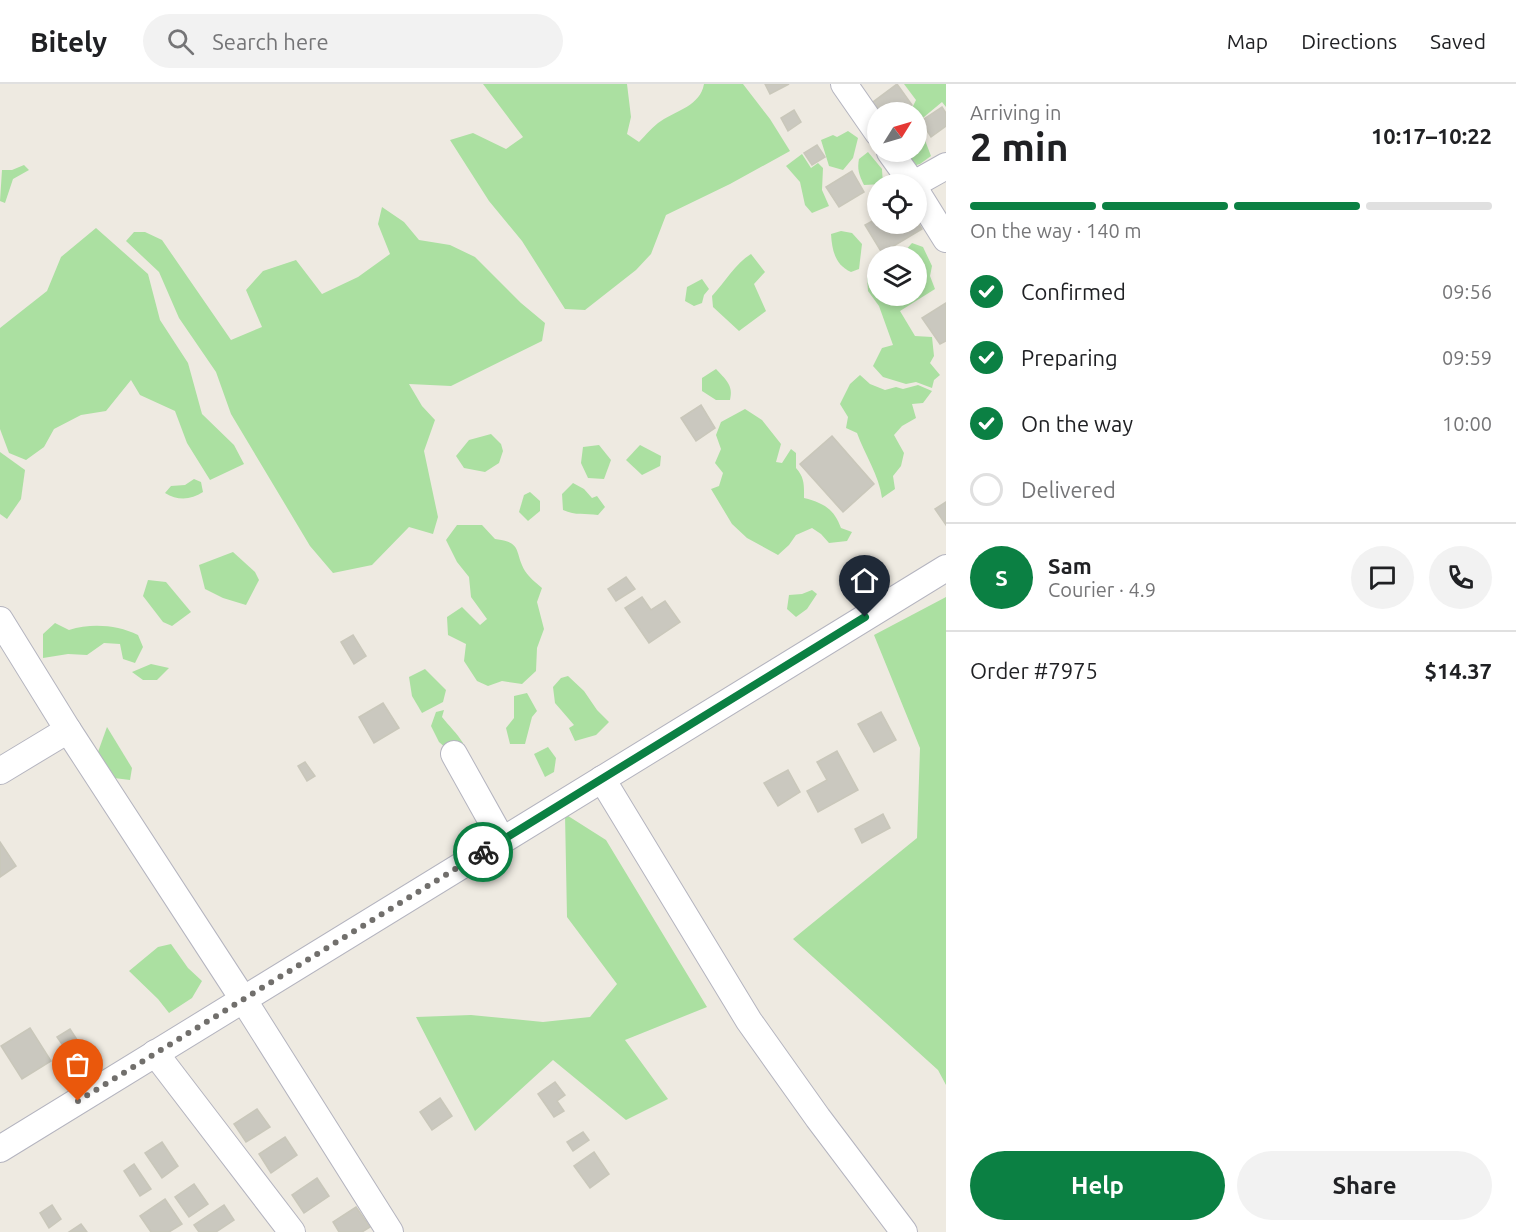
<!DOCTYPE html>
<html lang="en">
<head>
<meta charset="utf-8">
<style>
  :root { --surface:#fff; --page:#f2f2f2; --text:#202124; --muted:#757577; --line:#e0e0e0; --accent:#0b8043 }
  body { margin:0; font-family:Ubuntu,sans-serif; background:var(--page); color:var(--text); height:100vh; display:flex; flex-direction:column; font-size:22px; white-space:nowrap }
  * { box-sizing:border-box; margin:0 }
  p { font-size:20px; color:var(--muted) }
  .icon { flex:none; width:33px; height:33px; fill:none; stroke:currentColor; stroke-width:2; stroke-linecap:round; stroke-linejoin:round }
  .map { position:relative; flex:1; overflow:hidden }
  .side { display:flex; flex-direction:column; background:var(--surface); width:570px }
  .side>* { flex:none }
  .needle { width:39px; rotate:53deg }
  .controls { position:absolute; left:867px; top:18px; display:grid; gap:12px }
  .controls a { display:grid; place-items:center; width:60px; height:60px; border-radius:50%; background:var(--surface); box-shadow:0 3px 9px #0003; font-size:30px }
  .pin { position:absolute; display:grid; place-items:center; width:51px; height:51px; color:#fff; margin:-62px -26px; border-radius:50% 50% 50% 0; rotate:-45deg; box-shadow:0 0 6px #0007 }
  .pin .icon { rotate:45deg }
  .courier { position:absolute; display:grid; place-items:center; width:60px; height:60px; margin:-30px; border:4px solid #0b8043; border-radius:50%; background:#fff; color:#222; box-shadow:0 2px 8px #0007 }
  .overview em { font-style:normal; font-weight:700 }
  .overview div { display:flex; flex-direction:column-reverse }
  .overview { display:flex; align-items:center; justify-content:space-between; height:102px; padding:0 24px }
  h1 { font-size:39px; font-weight:700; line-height:45px }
  .bar { display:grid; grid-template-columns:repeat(4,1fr); gap:9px 6px; align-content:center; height:72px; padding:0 24px }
  .bar i { height:8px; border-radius:4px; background:var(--line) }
  .bar .active { background:var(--accent) }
  .bar p { grid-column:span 4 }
  .line { display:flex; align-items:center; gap:15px; padding:0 24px; border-top:2px solid var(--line) }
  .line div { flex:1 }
  .round { display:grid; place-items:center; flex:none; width:63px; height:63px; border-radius:32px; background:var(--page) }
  ol { padding:0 24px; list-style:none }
  li { display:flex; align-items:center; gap:18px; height:66px }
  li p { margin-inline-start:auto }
  li .icon { padding:6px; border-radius:50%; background:var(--accent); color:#fff; stroke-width:4 }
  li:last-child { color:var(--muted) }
  li i { width:33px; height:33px; border:3px solid var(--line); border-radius:50% }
  .action { display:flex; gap:12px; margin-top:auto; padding:12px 24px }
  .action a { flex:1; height:69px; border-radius:36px; background:var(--accent); color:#fff; font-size:24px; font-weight:700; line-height:69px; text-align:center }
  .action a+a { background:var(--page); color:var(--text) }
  header { display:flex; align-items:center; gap:36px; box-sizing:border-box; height:84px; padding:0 30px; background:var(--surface); border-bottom:2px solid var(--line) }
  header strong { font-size:28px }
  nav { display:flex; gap:33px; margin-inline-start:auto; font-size:21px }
  .search { width:420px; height:54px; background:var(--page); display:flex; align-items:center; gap:15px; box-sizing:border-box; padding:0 21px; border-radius:33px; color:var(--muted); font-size:22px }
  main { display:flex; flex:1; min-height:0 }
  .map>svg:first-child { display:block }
  .green { fill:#abe0a1 }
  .building { fill:#cac8bf; stroke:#c9c7ba; stroke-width:1.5 }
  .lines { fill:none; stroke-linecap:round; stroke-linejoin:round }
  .minor-casing { stroke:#b4b4bf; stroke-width:28 }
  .minor { stroke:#fff; stroke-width:26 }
  .done { stroke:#716f6c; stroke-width:6; stroke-dasharray:0 10.8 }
  .route { stroke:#0b8043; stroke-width:8 }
</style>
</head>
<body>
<header>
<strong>Bitely</strong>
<div class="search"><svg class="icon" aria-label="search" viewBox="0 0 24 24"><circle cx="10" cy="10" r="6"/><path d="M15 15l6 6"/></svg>Search here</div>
<nav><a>Map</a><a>Directions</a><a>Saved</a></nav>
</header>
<main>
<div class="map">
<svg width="946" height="1148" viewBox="0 0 946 1148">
  <rect width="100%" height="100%" fill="#eeeae1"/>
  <g class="green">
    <path d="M483,0H627L631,33L627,50L639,58C646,51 653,42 661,37C677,26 700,22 704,0H743L770,35L790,67L730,100L666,131L651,170L636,186L585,226L565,225L522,157L489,117L450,56L473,49L506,65L523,53Z"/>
    <path d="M904,0H946V23L942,18L918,38L931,72L920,80L906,84L891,68H916V28H910L916,16Z"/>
    <path d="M848,47L858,54L853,74L843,86L829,82L821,56L833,51L837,53Z"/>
    <path d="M868,68L882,85L883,100L864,101C859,91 857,85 859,75Z"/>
    <path d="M802,70L811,84L818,79L823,84L822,106L829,122L812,129L805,121L800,98L786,82Z"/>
    <path d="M24,81L29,86L13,95L5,119L0,117L2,86H12Z"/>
    <path d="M382,123L404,138L419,156L450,161L475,173L521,219L545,239L542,257L451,302L409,300L422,322L435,336L424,367L438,433L433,450L409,443L372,481L333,489L310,462L231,330L216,288L179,234L159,188L126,157L134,148H145L162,156L231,256L262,243L246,206L263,187L296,176L322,210L358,193L390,170L378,140Z"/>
    <path d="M96,144L148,190L160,236L188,279L202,330L234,361L244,380L210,396L187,359L175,327L140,311L131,296L106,327L81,331L54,345L44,363L26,376L9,369L0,345V244L47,207L61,173Z"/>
    <path d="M841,147L852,149L862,160L859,185L851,188C835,181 832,166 831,150Z"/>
    <path d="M912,159L923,163L932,182L930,192L935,205L900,227L915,252L932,253L934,272L930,279L940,291L934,296L932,304L916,298L906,300L883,293L873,282L882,264L893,261L879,222L868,207L867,194L877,185L878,212H916V172H889L897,162L905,167Z"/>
    <path d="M751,170L765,188L754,200L766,227L739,247L713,223L712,212C725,198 735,180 751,170Z"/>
    <path d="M702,195L709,205L704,211L702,219L694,222L685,217L687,203Z"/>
    <path d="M716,285C725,295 734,301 730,316H716L702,307V294Z"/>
    <path d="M860,291L870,300L885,306L896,303L903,305L918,301L932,307L923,319L912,320L916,334L902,342L894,351L904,369L901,382L893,392L895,405L882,414C879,391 865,371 857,349L846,344L848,333L840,320L850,300Z"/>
    <path d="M745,325L762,336L781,360L776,378L782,379L791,365L796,369V384C805,394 804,402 804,414C824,419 834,425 841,444L852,448L847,457L829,459L821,450L812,444L796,451L789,461L778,471L747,454L732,440L711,405L719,402L723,389L715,379L721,365L716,351L721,338Z"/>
    <path d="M491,350L501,360L503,367L499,379L485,388L464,384L456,372L469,356Z"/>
    <path d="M599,361L611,376L604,395L588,394L581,379L583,363Z"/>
    <path d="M640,361L661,372L660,382L642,391L626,376Z"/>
    <path d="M0,368L25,386L21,415L7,435L0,430Z"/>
    <path d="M194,395L201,398L203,408C191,416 178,417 165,409L171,402L185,401Z"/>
    <path d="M573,399L584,405L592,414L597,412L605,423L598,431C585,429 576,432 563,426L562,410Z"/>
    <path d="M530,408L540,417V427L528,437L519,428L524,411Z"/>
    <path d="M457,441H482L495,455C523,458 514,468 525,487C529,493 536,499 542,504L537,518L544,545L537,564L536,587L522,600L502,597L488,602L477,597L464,577L466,560L448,551L447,533L462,523L480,541L487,535L471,513L469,493L457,478L446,456Z"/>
    <path d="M233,468L255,488L259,496L246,521L223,514L205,505L199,481Z"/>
    <path d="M148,496L166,498L191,528L172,542L163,538L143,512Z"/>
    <path d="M812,506L817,510L807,525L796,533L787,525L789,511L802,510Z"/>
    <path d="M946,513V1001L938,986L793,855L917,754L920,664L874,551Z"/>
    <path d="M55,539L69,546C92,539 117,541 138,551L143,563L135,579L123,575L120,560L104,559L87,571L68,570L43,574V550Z"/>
    <path d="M151,580L169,584L157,596H143L132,588Z"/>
    <path d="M425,585L446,606L443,618L422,629L412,612L409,593Z"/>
    <path d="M568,592L584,607L597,626L609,638L596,651L575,657L569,644L574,641L555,619L553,603L561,594Z"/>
    <path d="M527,609L537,627L532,633L525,660H510L506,644L514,634V612Z"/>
    <path d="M444,626L442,633C449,642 457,649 463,659L447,665L439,658L431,642L436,628Z"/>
    <path d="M107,643L132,684L130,696L106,693L94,679Z"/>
    <path d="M548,663L556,674L554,688L545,693L534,670Z"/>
    <path d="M565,730L606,756L707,923L625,956L668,1015L626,1036L553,976L475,1047L416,933L471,931L543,938L590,933L617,900L567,833Z"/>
    <path d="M171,860L188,884L202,897L192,914L169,929L158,915L129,887L158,863Z"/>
  </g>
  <g class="building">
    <path d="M765,0H789L770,10Z"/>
    <path d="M897,0L912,21L902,28H881L873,18Z"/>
    <path d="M942,23L946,29V42L931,53L921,37Z"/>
    <path d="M794,26L801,38L788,47L781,34Z"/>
    <path d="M817,61L825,73L812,81L804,69Z"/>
    <path d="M852,87L864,108L839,123L826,103Z"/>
    <path d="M878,134V140H916V136L922,145L882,169L865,141Z"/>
    <path d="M946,219V257L940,260L922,234Z"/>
    <path d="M701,321L715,344L696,357L681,334Z"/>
    <path d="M832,352L874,400L843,428L800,380Z"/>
    <path d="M946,418V441L935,425Z"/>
    <path d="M626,493L635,505L616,517L608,505Z"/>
    <path d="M642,513L651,526L665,517L680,538L649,559L625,524Z"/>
    <path d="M353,551L366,572L354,580L341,558Z"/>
    <path d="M383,619L399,644L374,659L359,633Z"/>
    <path d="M881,628L896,656L874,668L858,640Z"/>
    <path d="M837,667L858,706L818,728L807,707L827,696L817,678Z"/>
    <path d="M305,678L315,692L307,697L298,682Z"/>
    <path d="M788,686L800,708L778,722L764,699Z"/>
    <path d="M883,730L890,744L862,759L855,745Z"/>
    <path d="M0,758L16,782L0,793Z"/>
    <path d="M30,944L51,977L22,995L1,962Z"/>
    <path d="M70,945L85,968L73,976L57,953Z"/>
    <path d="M555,998L565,1011L557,1017L564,1027L554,1033L538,1010Z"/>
    <path d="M440,1014L452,1032L432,1046L420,1028Z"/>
    <path d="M257,1025L270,1043L246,1058L234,1040Z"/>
    <path d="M583,1048L589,1056L573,1067L567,1058Z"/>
    <path d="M285,1053L297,1071L271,1089L259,1070Z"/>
    <path d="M162,1058L178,1082L162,1094L145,1069Z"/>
    <path d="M594,1068L609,1090L590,1104L574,1082Z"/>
    <path d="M134,1080L151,1105L140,1112L124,1087Z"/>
    <path d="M317,1094L329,1112L304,1129L292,1111Z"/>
    <path d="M194,1100L208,1120L189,1133L175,1113Z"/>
    <path d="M165,1115L182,1140L169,1148H151L140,1132Z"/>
    <path d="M52,1121L61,1135L49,1144L40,1129Z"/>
    <path d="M224,1121L234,1136L216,1148H199L194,1141Z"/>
    <path d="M356,1123L370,1143L362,1148H339L333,1138Z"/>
    <path d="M81,1140L87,1148H69Z"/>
  </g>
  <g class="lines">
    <g class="minor-casing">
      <g id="minor">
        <path d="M844,0L878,49"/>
        <path d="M890,68L913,100"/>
        <path d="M914,100L946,82"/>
        <path d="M916,107L946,155"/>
        <path d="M0,536L68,646L243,915L390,1148"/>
        <path d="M454,670L502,756"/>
        <path d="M0,687L68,646"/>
        <path d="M602,695L749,937L818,1034L904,1148"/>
        <path d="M155,969L292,1148"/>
        <path d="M0,1065L946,484"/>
      </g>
    </g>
    <use href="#minor" class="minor"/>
  </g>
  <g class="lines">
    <path class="done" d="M78,1017L483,768"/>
    <path class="route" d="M483,768L865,533"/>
  </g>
</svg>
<div class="controls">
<a><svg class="needle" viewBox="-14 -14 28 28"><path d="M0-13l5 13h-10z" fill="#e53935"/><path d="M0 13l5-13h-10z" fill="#757577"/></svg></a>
<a><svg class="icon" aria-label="locate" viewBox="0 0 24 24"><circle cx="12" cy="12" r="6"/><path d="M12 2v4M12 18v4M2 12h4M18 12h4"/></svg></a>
<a><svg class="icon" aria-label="layers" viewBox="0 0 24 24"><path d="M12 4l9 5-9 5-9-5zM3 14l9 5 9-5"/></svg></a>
</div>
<div class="pin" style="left:78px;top:1017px;background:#ea580c"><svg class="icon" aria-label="bag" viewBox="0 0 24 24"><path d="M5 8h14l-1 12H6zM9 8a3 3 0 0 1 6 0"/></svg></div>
<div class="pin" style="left:865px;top:533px;background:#1f2937"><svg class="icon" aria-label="home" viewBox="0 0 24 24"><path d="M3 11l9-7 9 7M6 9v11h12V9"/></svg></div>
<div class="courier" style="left:483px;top:768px"><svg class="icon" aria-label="bike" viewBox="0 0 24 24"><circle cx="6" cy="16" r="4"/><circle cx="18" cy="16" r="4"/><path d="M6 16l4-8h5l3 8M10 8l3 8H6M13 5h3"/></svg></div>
</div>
<section class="side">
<div class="overview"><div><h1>2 min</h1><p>Arriving in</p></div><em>10:17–10:22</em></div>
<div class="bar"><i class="active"></i><i class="active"></i><i class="active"></i><i></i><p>On the way · 140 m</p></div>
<ol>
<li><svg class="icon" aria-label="check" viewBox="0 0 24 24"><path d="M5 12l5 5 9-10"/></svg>Confirmed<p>09:56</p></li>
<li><svg class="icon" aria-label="check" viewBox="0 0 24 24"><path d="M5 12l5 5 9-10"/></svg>Preparing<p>09:59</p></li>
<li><svg class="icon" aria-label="check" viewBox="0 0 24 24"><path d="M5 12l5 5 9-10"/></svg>On the way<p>10:00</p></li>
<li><i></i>Delivered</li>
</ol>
<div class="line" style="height:108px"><b class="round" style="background:var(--accent);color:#fff">S</b><div><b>Sam</b><p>Courier · 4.9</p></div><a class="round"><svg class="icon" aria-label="chat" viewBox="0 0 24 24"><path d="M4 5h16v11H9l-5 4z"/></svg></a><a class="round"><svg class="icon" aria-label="phone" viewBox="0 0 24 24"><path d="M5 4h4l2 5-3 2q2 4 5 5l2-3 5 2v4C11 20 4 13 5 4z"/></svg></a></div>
<div class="line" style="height:78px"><div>Order #7975</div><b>$14.37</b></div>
<div class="action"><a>Help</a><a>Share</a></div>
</section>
</main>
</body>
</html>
